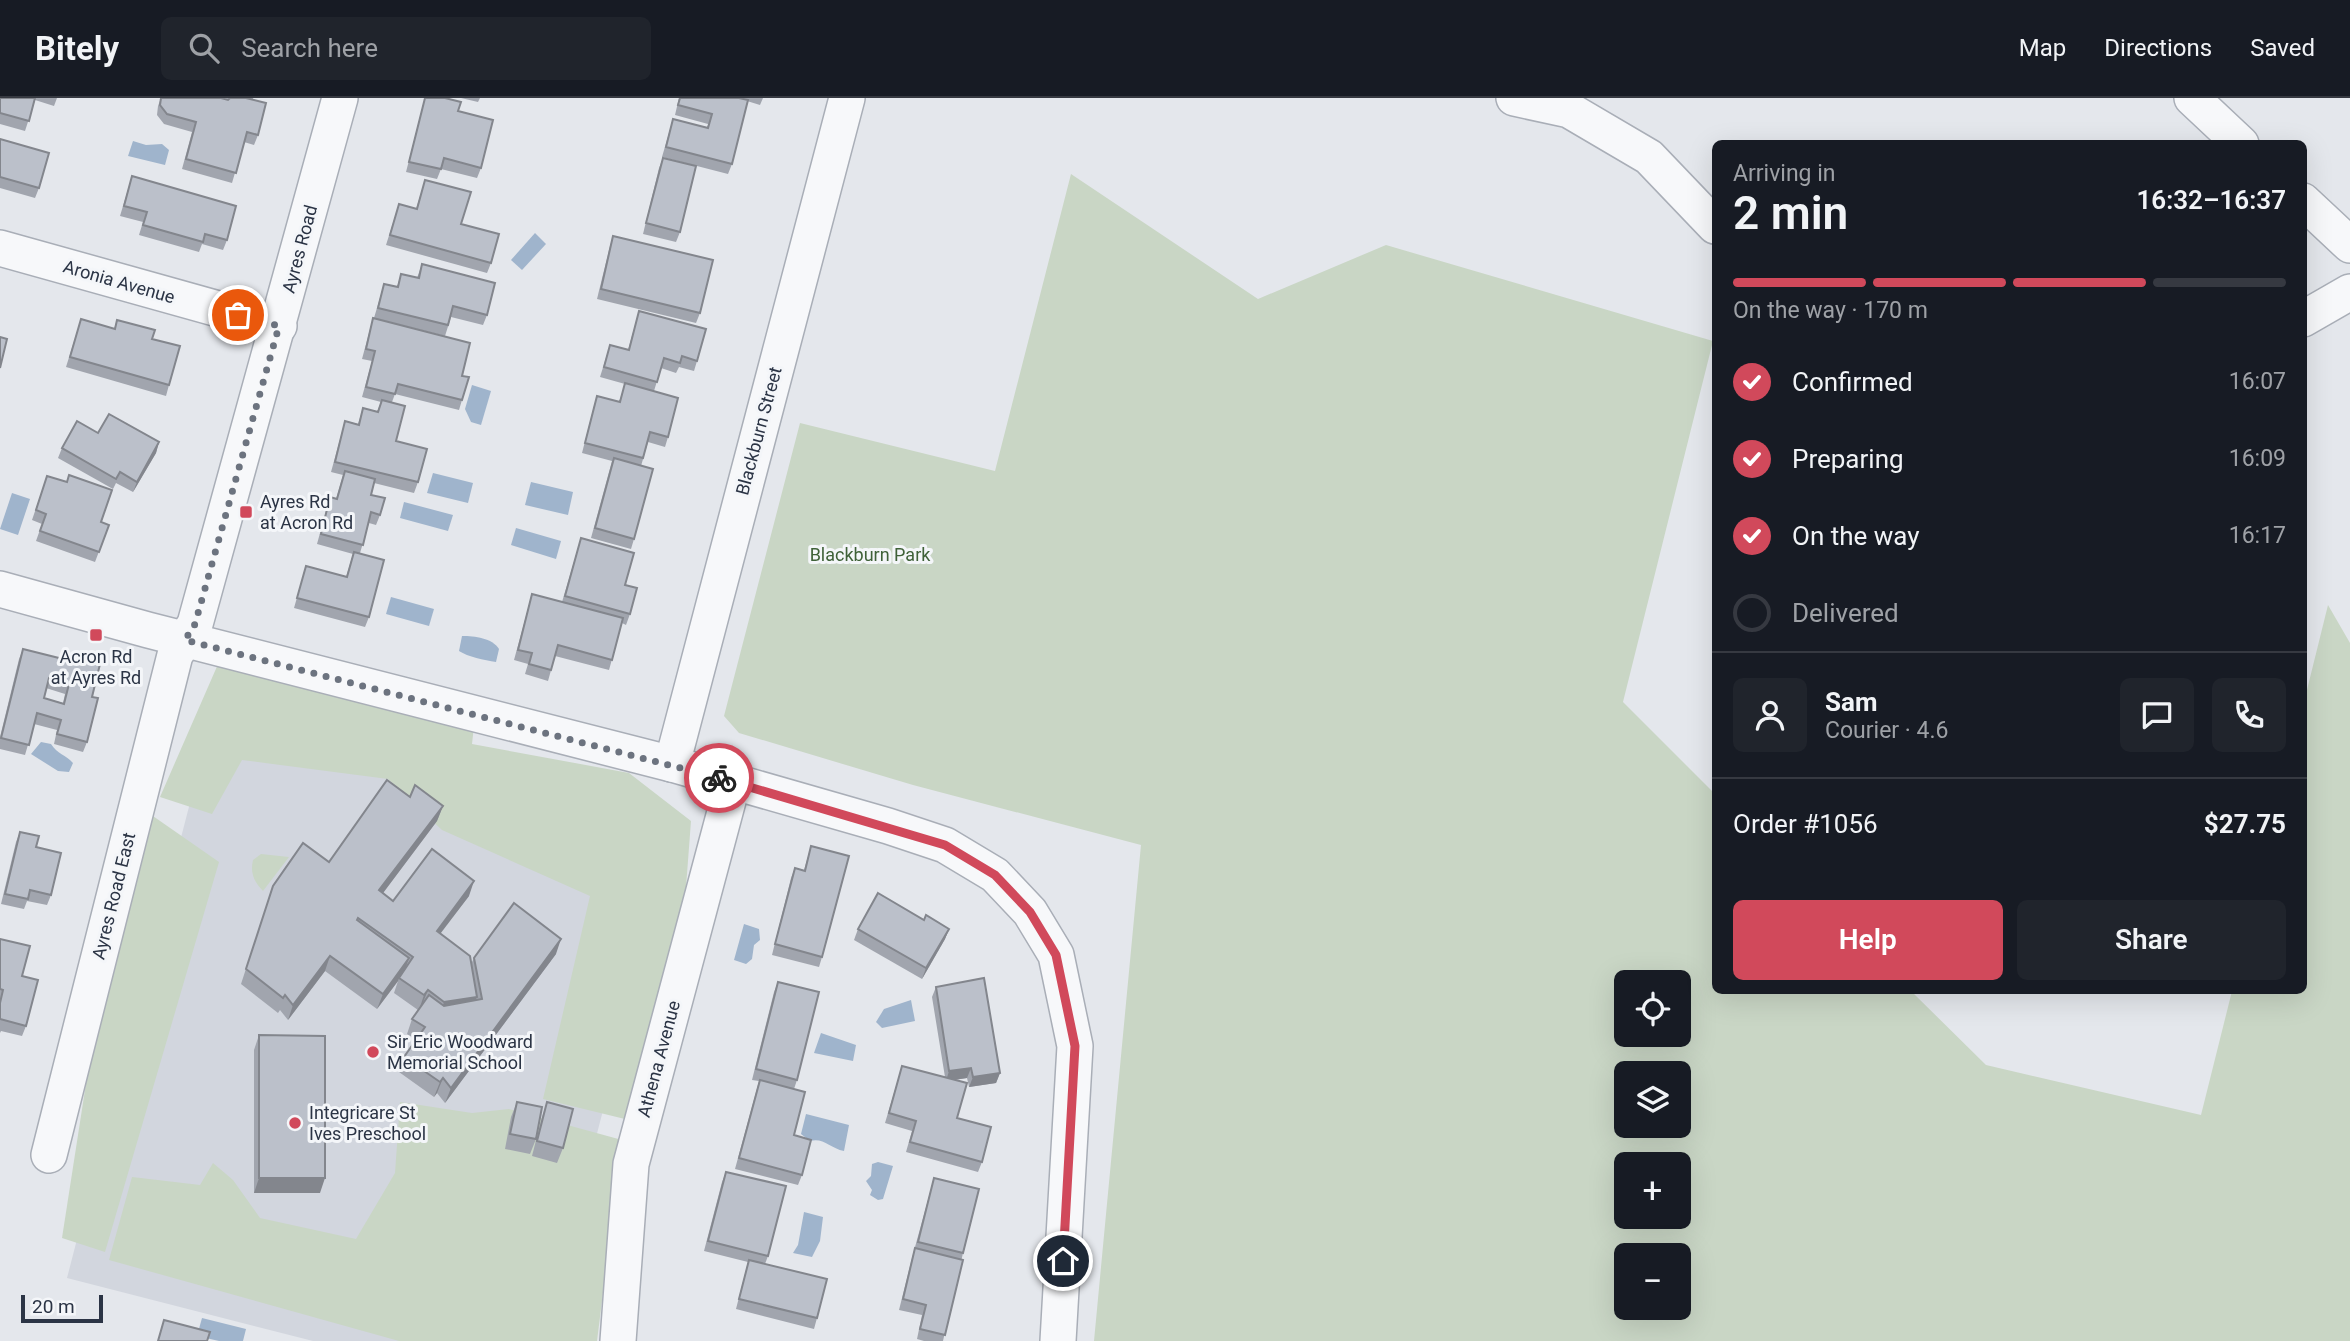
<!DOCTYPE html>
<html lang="en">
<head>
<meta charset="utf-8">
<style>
  :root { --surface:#171b24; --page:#20242c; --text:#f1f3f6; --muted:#9ea1a6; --line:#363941; --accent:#d1495b }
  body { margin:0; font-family:Roboto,sans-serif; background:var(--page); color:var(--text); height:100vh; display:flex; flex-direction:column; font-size:26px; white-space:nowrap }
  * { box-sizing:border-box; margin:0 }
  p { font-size:23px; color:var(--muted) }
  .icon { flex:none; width:38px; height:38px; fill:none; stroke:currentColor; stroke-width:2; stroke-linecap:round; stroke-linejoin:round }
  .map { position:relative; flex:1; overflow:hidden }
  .details { position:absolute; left:1712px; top:42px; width:595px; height:854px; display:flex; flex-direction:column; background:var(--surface); border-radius:10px; box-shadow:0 7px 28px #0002 }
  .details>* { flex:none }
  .buttons { position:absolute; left:1614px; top:872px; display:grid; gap:14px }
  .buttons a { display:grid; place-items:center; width:77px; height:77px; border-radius:10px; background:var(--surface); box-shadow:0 7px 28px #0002; font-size:35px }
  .scale { position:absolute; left:21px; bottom:18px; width:82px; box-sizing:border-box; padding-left:7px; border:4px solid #2b3445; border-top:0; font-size:19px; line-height:24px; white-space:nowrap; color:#2b3445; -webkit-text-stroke:5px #f4f6f9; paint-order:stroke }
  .pin { position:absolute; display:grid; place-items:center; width:60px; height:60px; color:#fff; margin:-30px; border:4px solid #fff; border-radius:50%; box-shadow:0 2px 7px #0007 }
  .courier { position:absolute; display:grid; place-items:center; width:70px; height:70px; margin:-35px; border:5px solid #d1495b; border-radius:50%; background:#fff; color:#222; box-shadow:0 2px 9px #0007 }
  .summary em { font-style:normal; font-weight:600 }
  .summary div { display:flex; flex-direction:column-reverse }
  .summary { display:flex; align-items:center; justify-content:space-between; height:119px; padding:0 21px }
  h1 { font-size:46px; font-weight:600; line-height:52px }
  .bar { display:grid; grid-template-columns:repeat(4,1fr); gap:10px 7px; align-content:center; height:84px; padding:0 21px }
  .bar i { height:9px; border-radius:5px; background:var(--line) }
  .bar .active { background:var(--accent) }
  .bar p { grid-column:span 4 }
  .line { display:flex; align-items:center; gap:18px; padding:0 21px; border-top:2px solid var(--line) }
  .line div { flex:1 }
  .round { display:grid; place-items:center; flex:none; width:74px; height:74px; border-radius:10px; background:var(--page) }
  ol { padding:0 21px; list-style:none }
  li { display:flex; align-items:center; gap:21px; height:77px }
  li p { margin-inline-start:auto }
  li .icon { padding:7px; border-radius:50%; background:var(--accent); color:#fff; stroke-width:4 }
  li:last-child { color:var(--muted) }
  li i { width:38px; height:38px; border:4px solid var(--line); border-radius:50% }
  .cta { display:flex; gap:14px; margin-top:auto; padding:14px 21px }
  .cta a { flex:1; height:80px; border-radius:10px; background:var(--accent); color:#fff; font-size:28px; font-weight:600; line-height:80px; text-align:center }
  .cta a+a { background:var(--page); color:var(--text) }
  header { display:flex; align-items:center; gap:42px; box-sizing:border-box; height:98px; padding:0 35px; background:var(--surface); border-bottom:2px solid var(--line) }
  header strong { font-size:33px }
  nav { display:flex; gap:38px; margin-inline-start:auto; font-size:24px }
  .search { width:490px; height:63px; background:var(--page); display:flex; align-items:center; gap:18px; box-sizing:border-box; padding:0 24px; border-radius:10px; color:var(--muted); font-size:26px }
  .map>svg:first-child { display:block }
  .built { fill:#d2d6de }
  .green { fill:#c9d6c5; fill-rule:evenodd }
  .water { fill:#9fb4cc }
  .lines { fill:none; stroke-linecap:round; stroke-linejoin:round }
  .minor-casing { stroke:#a9aeb7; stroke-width:38 }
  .minor { stroke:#f7f8fa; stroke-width:35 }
  .wall { fill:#a1a5ae; fill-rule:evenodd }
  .shaded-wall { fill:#83868d }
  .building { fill:#bbc0ca; stroke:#83868d; stroke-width:2; fill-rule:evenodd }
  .done { stroke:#6c737f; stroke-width:7; stroke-dasharray:0 12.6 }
  .route { stroke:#d1495b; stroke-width:9 }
  .poi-dot { fill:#d1495b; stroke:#f4f6f9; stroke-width:2.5 }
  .labels { text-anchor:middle; stroke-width:6; stroke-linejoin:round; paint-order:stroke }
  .street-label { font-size:18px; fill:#2b3445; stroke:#f4f6f9 }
  .poi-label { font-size:18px; fill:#2b3445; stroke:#f4f6f9; text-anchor:start }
  .park-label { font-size:18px; fill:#3f6138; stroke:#f4f6f9 }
</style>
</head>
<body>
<header>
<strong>Bitely</strong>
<div class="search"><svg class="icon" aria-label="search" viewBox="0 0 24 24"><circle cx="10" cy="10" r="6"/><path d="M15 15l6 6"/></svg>Search here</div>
<nav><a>Map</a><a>Directions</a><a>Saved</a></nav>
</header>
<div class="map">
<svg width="2350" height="1243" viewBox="0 0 2350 1243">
  <rect width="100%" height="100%" fill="#e4e7ec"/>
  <path class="built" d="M213,616L675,736L594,1047L578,1243H313L67,1180Z"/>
  <g class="green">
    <path d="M1071,76L1258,201L1386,147L1713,243L1623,604L1715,696V892L1911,893L1986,967L2201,1017L2232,893L2303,892V608L2328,507L2350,545V1243H1094L1141,747L913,687L739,635L724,618L800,325L995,373ZM1626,884H1678V936H1626ZM1626,975H1678V1027H1626ZM1626,1066H1678V1118H1626ZM1626,1157H1678V1209H1626Z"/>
    <path d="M222,557L474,628L472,646L629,675L691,723L682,842L629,1022L543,1001L590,798L442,732L388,681L242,662L212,716L160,699Z"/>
    <path d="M150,716L219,764L105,1154L62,1140L94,934Z"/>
    <path d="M261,756L289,759L263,793C254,784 250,775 253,762Z"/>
    <path d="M400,1004L472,1015L509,1011L622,1042L597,1243H399L109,1162L132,1079L200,1087L213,1065L233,1082L260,1120L356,1141L395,1075Z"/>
  </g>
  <g class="water">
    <path d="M133,43L146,47L162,46L169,52L165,67L128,58Z"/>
    <path d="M535,135L546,146L522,172L511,162Z"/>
    <path d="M472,287L491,293L481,327L471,324L465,311Z"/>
    <path d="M433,375L473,385L468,405L427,395Z"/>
    <path d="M531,384L573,394L568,417L525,407Z"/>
    <path d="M12,395L30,401L18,437L0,431Z"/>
    <path d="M404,404L453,417L448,433L400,420Z"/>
    <path d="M516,430L561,443L556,461L511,447Z"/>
    <path d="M391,499L434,511L429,528L386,516Z"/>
    <path d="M462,538C475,538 492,540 499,551L496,564C484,562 468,559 459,553Z"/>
    <path d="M41,644L51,646C57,656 66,657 73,665L69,674L58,673L31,656Z"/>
    <path d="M744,826L759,831L760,842L754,847L752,861L746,866L734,862Z"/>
    <path d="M911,902L915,923L882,930L876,924L884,911Z"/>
    <path d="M821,935L856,947L853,963L814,955Z"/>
    <path d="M806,1016L849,1027L844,1053C830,1050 823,1039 810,1043L801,1036Z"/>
    <path d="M878,1064L893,1068L883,1101L878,1102L870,1097L872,1092L866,1083L871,1078L872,1066Z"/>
    <path d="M804,1114L823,1119L820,1143L812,1159L793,1155L798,1147Z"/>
    <path d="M202,1220L246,1231L243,1243H219L197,1238Z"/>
  </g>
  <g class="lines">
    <g class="minor-casing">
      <g id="minor">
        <path d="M1514,0L1569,12L1649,59L1715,128"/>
        <path d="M2192,0L2241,46"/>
        <path d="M2303,103L2350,147"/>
        <path d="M0,150L279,228"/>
        <path d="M2303,221L2350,194"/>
        <path d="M0,491L148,532L672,666L888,728L945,747L995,777L1030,814L1056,857L1075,948L1058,1243"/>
        <path d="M672,666L847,0"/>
        <path d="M49,1057L175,557L195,526L340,0"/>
        <path d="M618,1243L631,1066L733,684"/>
      </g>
    </g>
    <use href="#minor" class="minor"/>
  </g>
  <g class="wall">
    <path d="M0,0H57L54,8L35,2L25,33L0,26Z"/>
    <path d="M161,0L228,2L223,0H253L258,37L254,47L244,44L232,85L182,71L192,34L164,26L157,17L158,8Z"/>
    <path d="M425,0H445L458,13L481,70L477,80L441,71L437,81L406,74Z"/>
    <path d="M461,0H480L478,4Z"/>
    <path d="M679,0H763L760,7L747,3L732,66L728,76L662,59L673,21L707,30L708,26L675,17Z"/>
    <path d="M0,41L39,90L35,100L0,90Z"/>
    <path d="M663,60L680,134L676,144L643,136L659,70Z"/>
    <path d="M132,78L227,142L223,152L202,146L199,154L139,137L143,124L120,118Z"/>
    <path d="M425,82L461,126L491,165L487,175L386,147L399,106L416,111Z"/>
    <path d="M613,138L700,215L696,225L597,201L610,148Z"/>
    <path d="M422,166L487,217L483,227L451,219L445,238L374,220L384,186L397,189L401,176L417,180Z"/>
    <path d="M639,213L697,263L694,273L679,269L676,275L661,270L654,293L668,339L665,349L648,344L641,368L634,441L631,451L591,440L612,363L582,355L594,308L597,298L619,304L625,286L600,279L610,247L628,252Z"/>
    <path d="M373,220L462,278V302L459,312L395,296L392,304L396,343L418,384L414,395L374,385L371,397L380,417L376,427L369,425L360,455L369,519L365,529L294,510L306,468L346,479L353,456L317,446L330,399L336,401L343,377L331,374L345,323L358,326L363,310L377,314L381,304L362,299L372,263L362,261Z"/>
    <path d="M81,221L114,231L117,222L169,287L166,298L66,269Z"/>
    <path d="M98,335L159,344L156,355L133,394L116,385L113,391L58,360L62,350Z"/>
    <path d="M47,378L101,424L109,427L95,464L36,443L42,426L32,422Z"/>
    <path d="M581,440L625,487L630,516L626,527L622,525L609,572L555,558L548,583L525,576L528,566L514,562L532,496L562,504Z"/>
    <path d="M23,551L92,599L87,644L83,654L54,646L57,632L34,626L25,657L0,651V639L19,561ZM46,590L65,596L63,605L44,600Z"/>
    <path d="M410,699L443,708L437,723L383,795L393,803L469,798L440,835L471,866L474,860L556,856L445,1005L437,995L434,999L399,974L404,959L416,942L407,936L412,921L418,912L394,895L398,883L377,911L325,873L288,922L280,912L278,915L241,886L273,788L329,764Z"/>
    <path d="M20,734L36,749L51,797L47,807L27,803L24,811L1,806L16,744Z"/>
    <path d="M811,748L822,859L819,869L772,857L791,780L795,770L804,772Z"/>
    <path d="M924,822L949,831L945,841L922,881L854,842L858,831Z"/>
    <path d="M0,841L22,878L26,928L22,938L1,933L0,935Z"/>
    <path d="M778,884L797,982L794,991V1037L802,1077L798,1087L735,1071L759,983L752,982L774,894Z"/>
    <path d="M936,889L1000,975L996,985L969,989L967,980L954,982L957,1020L982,1064L978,1074L906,1054L912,1033L885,1025L902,968L945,979L932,899Z"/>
    <path d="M259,937L320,1095H254V952Z"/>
    <path d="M517,1004L536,1041L530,1056L505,1051L511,1019Z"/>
    <path d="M547,1004L563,1050L557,1065L532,1058L542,1019Z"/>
    <path d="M726,1074L768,1158L765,1166L817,1220L814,1231L736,1211L748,1164L704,1153L722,1084Z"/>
    <path d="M934,1080L963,1155L943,1243H924L917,1241L922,1217L899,1212L912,1160Z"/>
  </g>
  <g class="shaded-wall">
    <path d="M159,344L156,355L133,394L137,384Z"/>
    <path d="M443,708L437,723L374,807L379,792Z"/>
    <path d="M474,783L469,798L431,848L437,833Z"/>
    <path d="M949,831L945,841L922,881L926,870Z"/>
    <path d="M561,841L556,856L445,1005L451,990Z"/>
    <path d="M330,858L325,873L288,922L293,907Z"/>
    <path d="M409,860L404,875L399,880L398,883L377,911L383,896Z"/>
    <path d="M428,892L422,907L419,912L424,897Z"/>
    <path d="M477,899L471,914L439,919L444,904Z"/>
    <path d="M971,970L967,980L946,983L949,973Z"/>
    <path d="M1000,975L996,985L969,989L973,979Z"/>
    <path d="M443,980L437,995L434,999L440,984Z"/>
    <path d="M259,1080H325L320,1095H254Z"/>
  </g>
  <g class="building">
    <path d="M0,0H35L29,23L0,15Z"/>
    <path d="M161,0H221L228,2L230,0H246L266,5L258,37L247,34L236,75L186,61L196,24L167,16L160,7Z"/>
    <path d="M425,0H445L461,4L458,13L493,22L481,70L444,60L441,71L409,64Z"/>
    <path d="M680,0H739L748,2L732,66L666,49L673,21L708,30L712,16L678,7Z"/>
    <path d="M0,41L49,55L39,90L0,79Z"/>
    <path d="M663,60L696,68L680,134L646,125Z"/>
    <path d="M132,78L236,108L227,142L205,136L203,144L143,127L147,114L124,108Z"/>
    <path d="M425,82L471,94L461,126L499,136L491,165L390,137L399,106L417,111Z"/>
    <path d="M613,138L713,162L700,215L601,191Z"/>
    <path d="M422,166L495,185L487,217L453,208L448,227L378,210L384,186L398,189L401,176L419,180Z"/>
    <path d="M639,213L706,231L697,263L682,258L680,265L664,260L657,284L604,269L610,247L629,252Z"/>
    <path d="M373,220L470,245L462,278L469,279L462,302L398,286L395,296L366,289L375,253L366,251Z"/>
    <path d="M81,221L115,231L117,222L155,232L152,241L180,248L169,287L70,259Z"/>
    <path d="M0,239L7,241L0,270Z"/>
    <path d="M625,285L678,300L668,339L650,334L643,360L585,345L597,298L620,304Z"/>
    <path d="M382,302L405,308L396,343L427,351L418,384L335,364L345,323L359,327L363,310L378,314Z"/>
    <path d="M109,316L159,344L137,384L120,374L116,381L62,350L77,323L98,335Z"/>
    <path d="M614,360L653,371L634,441L595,430Z"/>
    <path d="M345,373L375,381L371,397L385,400L380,417L371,414L363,447L321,436L330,399L337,401Z"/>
    <path d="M69,377L112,392L101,424L109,427L99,454L40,433L46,416L36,412L47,378L67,384Z"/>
    <path d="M581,440L634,455L625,487L637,490L630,516L565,498Z"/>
    <path d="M354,454L384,462L369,519L297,500L306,468L347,479Z"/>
    <path d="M532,496L623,520L612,562L558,547L551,572L529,566L532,555L518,552Z"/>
    <path d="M23,551L75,564L76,560L100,566L92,599L98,600L87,644L57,636L61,622L37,615L29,647L1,640ZM49,580L69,586L64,606L44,600Z"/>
    <path d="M387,682L410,699L415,687L443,708L379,792L393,803L432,751L474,783L437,833L470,858L477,899L444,904L428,892L424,897L399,880L413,859L358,820L357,822L409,860L383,896L330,858L293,907L285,897L283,900L246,871L273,788L303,745L329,764Z"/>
    <path d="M20,734L39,738L36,749L61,755L51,797L30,792L28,801L5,796Z"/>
    <path d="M811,748L849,758L822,859L775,846L795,770L805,773Z"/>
    <path d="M878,795L924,822L926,817L949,831L926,870L858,831Z"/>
    <path d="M514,805L561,841L451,990L443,980L440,984L404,959L425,929L412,921L429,897L444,908L482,901L474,860Z"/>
    <path d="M0,841L30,848L22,878L38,882L26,928L0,921V905L3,892L0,891Z"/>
    <path d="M984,880L1000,975L973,979L971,970L949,973L936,889Z"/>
    <path d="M778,884L819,894L797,982L756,971Z"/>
    <path d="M259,937L325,938V1080H259Z"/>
    <path d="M902,968L967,985L957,1020L991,1029L982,1064L910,1044L916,1023L889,1015Z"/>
    <path d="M760,982L805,994L794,1037L811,1042L802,1077L739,1060Z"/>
    <path d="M517,1004L542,1009L536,1041L510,1036Z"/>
    <path d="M547,1004L573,1011L563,1050L537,1043Z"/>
    <path d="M726,1074L786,1088L768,1158L708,1143Z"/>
    <path d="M934,1080L979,1091L963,1155L918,1144Z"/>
    <path d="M915,1150L963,1162L945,1237L920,1231L926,1207L903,1201Z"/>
    <path d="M749,1162L827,1181L817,1220L739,1201Z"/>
    <path d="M164,1222L210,1234L207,1243H158Z"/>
  </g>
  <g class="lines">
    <path class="done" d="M238,217L279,228L195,526L185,542L719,680"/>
    <path class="route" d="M719,680L945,747L995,777L1030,814L1056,857L1075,948L1063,1163"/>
  </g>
  <g class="poi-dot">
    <rect x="239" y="407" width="14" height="14" rx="3.5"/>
    <rect x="89" y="530" width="14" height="14" rx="3.5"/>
    <circle cx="373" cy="954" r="7"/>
    <circle cx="295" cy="1025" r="7"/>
  </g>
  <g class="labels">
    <g class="street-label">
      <text transform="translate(300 151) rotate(-75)" y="6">Ayres Road</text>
      <text transform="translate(119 184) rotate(16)" y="6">Aronia Avenue</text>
      <text transform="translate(759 333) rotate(-75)" y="6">Blackburn Street</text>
      <text transform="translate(114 798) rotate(-76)" y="6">Ayres Road East</text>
      <text transform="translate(659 961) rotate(-75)" y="6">Athena Avenue</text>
    </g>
    <g class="poi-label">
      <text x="260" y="410">Ayres Rd<tspan x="260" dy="21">at Acron Rd</tspan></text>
      <text x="96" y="565" text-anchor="middle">Acron Rd<tspan x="96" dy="21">at Ayres Rd</tspan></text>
      <text x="387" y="950">Sir Eric Woodward<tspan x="387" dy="21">Memorial School</tspan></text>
      <text x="309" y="1021">Integricare St<tspan x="309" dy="21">Ives Preschool</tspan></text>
    </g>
    <g class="park-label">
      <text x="870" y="463">Blackburn Park</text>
    </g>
  </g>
</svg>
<div class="buttons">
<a><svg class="icon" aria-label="locate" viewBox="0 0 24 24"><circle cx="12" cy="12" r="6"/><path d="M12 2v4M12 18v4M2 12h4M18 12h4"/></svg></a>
<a><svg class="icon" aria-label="layers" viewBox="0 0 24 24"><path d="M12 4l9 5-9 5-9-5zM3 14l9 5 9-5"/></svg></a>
<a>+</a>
<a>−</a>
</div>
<div class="scale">20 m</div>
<div class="pin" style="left:238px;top:217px;background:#ea580c"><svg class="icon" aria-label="bag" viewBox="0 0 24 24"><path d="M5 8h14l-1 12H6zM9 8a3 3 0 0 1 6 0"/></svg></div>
<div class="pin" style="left:1063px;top:1163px;background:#1f2937"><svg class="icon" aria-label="home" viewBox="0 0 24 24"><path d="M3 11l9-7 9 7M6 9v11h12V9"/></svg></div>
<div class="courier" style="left:719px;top:680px"><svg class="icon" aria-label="bike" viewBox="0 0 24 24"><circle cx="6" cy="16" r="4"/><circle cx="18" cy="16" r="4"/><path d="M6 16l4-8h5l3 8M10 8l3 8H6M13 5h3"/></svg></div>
<section class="details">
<div class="summary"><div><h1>2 min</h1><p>Arriving in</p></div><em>16:32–16:37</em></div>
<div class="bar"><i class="active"></i><i class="active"></i><i class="active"></i><i></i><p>On the way · 170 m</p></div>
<ol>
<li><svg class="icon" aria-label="check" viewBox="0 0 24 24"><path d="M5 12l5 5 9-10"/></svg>Confirmed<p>16:07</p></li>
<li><svg class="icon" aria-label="check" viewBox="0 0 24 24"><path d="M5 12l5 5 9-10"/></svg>Preparing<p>16:09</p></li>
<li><svg class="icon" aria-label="check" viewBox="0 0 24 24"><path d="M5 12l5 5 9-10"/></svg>On the way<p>16:17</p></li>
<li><i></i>Delivered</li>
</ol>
<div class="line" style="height:126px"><a class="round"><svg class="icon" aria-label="person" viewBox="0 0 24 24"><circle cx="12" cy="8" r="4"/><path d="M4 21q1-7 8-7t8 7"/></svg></a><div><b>Sam</b><p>Courier · 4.6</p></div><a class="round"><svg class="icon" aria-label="chat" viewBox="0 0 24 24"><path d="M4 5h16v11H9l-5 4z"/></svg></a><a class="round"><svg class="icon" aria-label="phone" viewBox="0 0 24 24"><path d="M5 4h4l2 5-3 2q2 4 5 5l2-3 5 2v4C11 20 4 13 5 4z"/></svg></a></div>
<div class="line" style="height:91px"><div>Order #1056</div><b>$27.75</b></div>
<div class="cta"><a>Help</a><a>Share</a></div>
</section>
</div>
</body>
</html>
